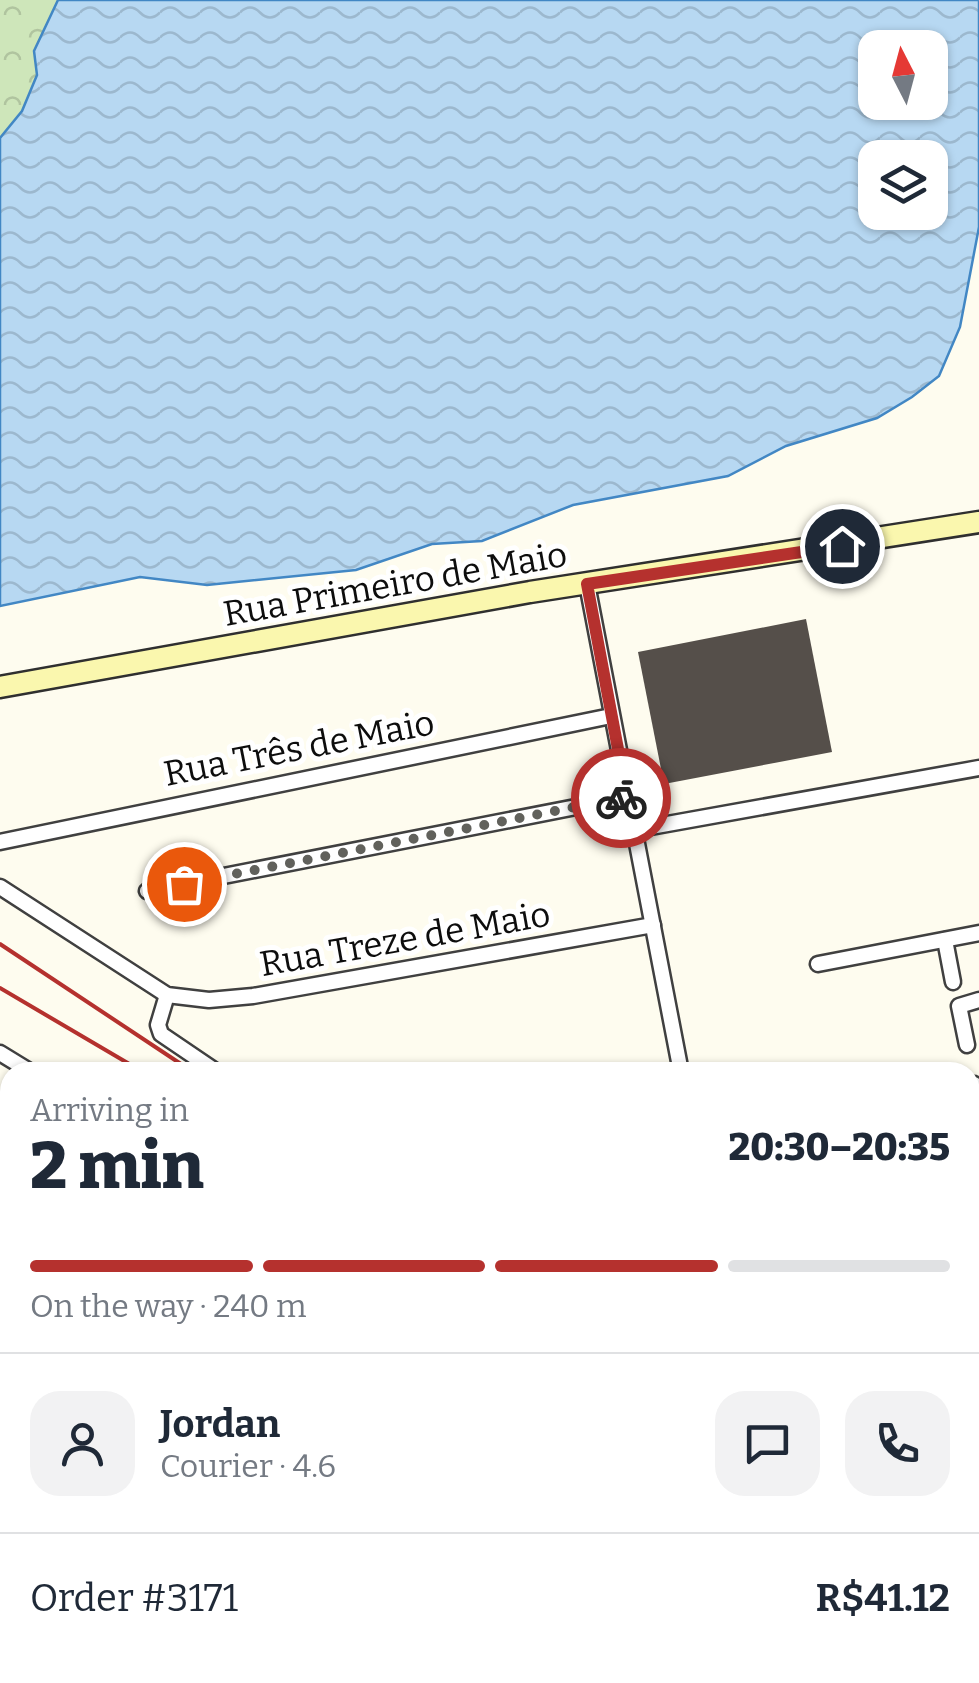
<!DOCTYPE html>
<html lang="en">
<head>
<meta charset="utf-8">
<style>
  :root { --surface:#fff; --page:#f2f2f3; --text:#1f2937; --muted:#747a83; --line:#e0e1e3; --accent:#b5312e }
  body { margin:0; font-family:Bitter,serif; background:var(--page); color:var(--text); height:100vh; display:flex; flex-direction:column; font-size:38px; white-space:nowrap }
  * { box-sizing:border-box; margin:0 }
  p { font-size:32px; color:var(--muted) }
  .icon { flex:none; width:55px; height:55px; fill:none; stroke:currentColor; stroke-width:2; stroke-linecap:round; stroke-linejoin:round }
  .map { position:relative; flex:1; overflow:hidden }
  .drawer { position:absolute; left:0px; top:1062px; width:980px; height:622px; display:flex; flex-direction:column; background:var(--surface); border-radius:30px 30px 0 0; box-shadow:0 2px 8px #0004 }
  .drawer>* { flex:none }
  .needle { width:65px; rotate:354deg }
  .controls { position:absolute; left:858px; top:30px; display:grid; gap:20px }
  .controls a { display:grid; place-items:center; width:90px; height:90px; border-radius:20px; background:var(--surface); box-shadow:0 2px 8px #0004; font-size:50px }
  .pin { position:absolute; display:grid; place-items:center; width:85px; height:85px; color:#fff; margin:-42px; border:5px solid #fff; border-radius:50%; box-shadow:0 2px 10px #0007 }
  .courier { position:absolute; display:grid; place-items:center; width:100px; height:100px; margin:-50px; border:8px solid #b5312e; border-radius:50%; background:#fff; color:#222; box-shadow:0 2px 12px #0007 }
  .headline em { font-style:normal; font-weight:800 }
  .headline div { display:flex; flex-direction:column-reverse }
  .headline { display:flex; align-items:center; justify-content:space-between; height:170px; padding:0 30px }
  h1 { font-size:65px; font-weight:800; line-height:75px }
  .bar { display:grid; grid-template-columns:repeat(4,1fr); gap:15px 10px; align-content:center; height:120px; padding:0 30px }
  .bar i { height:12px; border-radius:8px; background:var(--line) }
  .bar .on { background:var(--accent) }
  .bar p { grid-column:span 4 }
  .line { display:flex; align-items:center; gap:25px; padding:0 30px; border-top:2px solid var(--line) }
  .line div { flex:1 }
  .round { display:grid; place-items:center; flex:none; width:105px; height:105px; border-radius:30px; background:var(--page) }
  .map>svg:first-child { display:block }
  .park { fill:url(#park-crowns) }
  .water { fill:url(#water-waves); stroke:#4287c4; stroke-width:2.5; fill-rule:evenodd }
  .lines { fill:none; stroke-linecap:round; stroke-linejoin:round }
  .stream { stroke:#4287c4; stroke-width:4 }
  .building { fill:#554f4a }
  .minor-casing { stroke:#404040; stroke-width:19 }
  .tertiary-casing { stroke:#404040; stroke-width:22 }
  .secondary-casing { stroke:#2f2f2f; stroke-width:25 }
  .minor { stroke:#fff; stroke-width:14 }
  .tertiary { stroke:#fff; stroke-width:18 }
  .secondary { stroke:#faf7ae; stroke-width:20 }
  .rail { stroke:#b5312e; stroke-width:4 }
  .done { stroke:#61615c; stroke-width:10; stroke-dasharray:0 18 }
  .route { stroke:#b5312e; stroke-width:12 }
  .labels { text-anchor:middle; stroke-width:10; stroke-linejoin:round; paint-order:stroke }
  .street-label { font-size:35px; fill:#0d0d0d; stroke:#fff }
</style>
</head>
<body>
<div class="map">
<svg width="979" height="1683" viewBox="0 0 979 1683">
  <defs>
    <pattern id="park-crowns" width="20" height="18" patternUnits="userSpaceOnUse" patternTransform="scale(2.5)"><rect width="20" height="18" fill="#cee6ba"/><path d="M2 6a3 3 0 1 1 6 0M12 15a3 3 0 1 1 6 0" fill="none" stroke="#b0c49f"/></pattern>
    <pattern id="water-waves" width="16" height="10" patternUnits="userSpaceOnUse" patternTransform="scale(2.5)"><rect width="16" height="10" fill="#b7d8f2"/><path d="M0 5q4-4 8 0t8 0" fill="none" stroke="#9cb8ce"/></pattern>
  </defs>
  <rect width="100%" height="100%" fill="#fefcef"/>
  <path class="park" d="M0,0H58L34,51L37,75L22,111L0,138Z"/>
  <path class="water" d="M58,0H979V227L960,327L939,376L912,397L877,418L786,446L728,476L573,505L482,541L432,544L356,570L207,585L140,577L0,606V138L22,111L37,75L34,51ZM875,48H930V102H875ZM875,158H930V212H875Z"/>
  <g class="lines">
    <path class="stream" d="M223,1683L227,1675"/>
  </g>
  <path class="building" d="M806,619L832,752L664,784L638,652Z"/>
  <g class="lines">
    <g class="minor-casing">
      <g id="minor">
        <path d="M587,584L681,1072"/>
        <path d="M634,830L979,768"/>
        <path d="M0,842L611,716"/>
        <path d="M0,887L167,995L209,1000L253,996L653,925"/>
        <path d="M147,891L627,797"/>
        <path d="M945,940L953,982"/>
        <path d="M818,964L979,933"/>
        <path d="M167,995L158,1025L161,1034L217,1072"/>
        <path d="M967,1045L959,1006L979,1000"/>
        <path d="M0,1053L31,1072"/>
        <path d="M974,1084L979,1106"/>
        <path d="M970,1168L979,1164"/>
        <path d="M0,1173L10,1171"/>
        <path d="M0,1505L10,1504"/>
        <path d="M0,1657L10,1656"/>
        <path d="M970,1662L979,1660"/>
        <path d="M58,1675L63,1683"/>
        <path d="M291,1675L292,1683"/>
        <path d="M417,1675L419,1683"/>
        <path d="M543,1675L545,1683"/>
        <path d="M671,1675L673,1683"/>
        <path d="M799,1675L801,1683"/>
        <path d="M935,1675L936,1683"/>
        <path d="M206,1683L210,1675"/>
        <path d="M233,1683L237,1675"/>
      </g>
    </g>
    <g class="tertiary-casing">
      <g id="tertiary">
        <path d="M0,1372L10,1370"/>
        <path d="M970,1400L979,1399"/>
      </g>
    </g>
    <g class="secondary-casing">
      <path id="secondary" d="M0,687L530,592L979,522"/>
    </g>
    <use href="#minor" class="minor"/>
    <use href="#tertiary" class="tertiary"/>
    <use href="#secondary" class="secondary"/>
    <g class="rail">
      <path d="M0,944L193,1072"/>
      <path d="M0,988L143,1072"/>
      <path d="M970,1202L979,1197"/>
      <path d="M970,1226L979,1222"/>
    </g>
  </g>
  <g class="lines">
    <path class="done" d="M184,884L621,798"/>
    <path class="route" d="M621,798L627,797L587,584L842,546"/>
  </g>
  <g class="labels">
    <g class="street-label">
      <text transform="translate(395 584) rotate(-10)" y="12">Rua Primeiro de Maio</text>
      <text transform="translate(299 748) rotate(-11)" y="12">Rua Três de Maio</text>
      <text transform="translate(405 939) rotate(-10)" y="12">Rua Treze de Maio</text>
    </g>
  </g>
</svg>
<div class="controls">
<a><svg class="needle" viewBox="-14 -14 28 28"><path d="M0-13l5 13h-10z" fill="#e53935"/><path d="M0 13l5-13h-10z" fill="#747a83"/></svg></a>
<a><svg class="icon" aria-label="layers" viewBox="0 0 24 24"><path d="M12 4l9 5-9 5-9-5zM3 14l9 5 9-5"/></svg></a>
</div>
<div class="pin" style="left:184px;top:884px;background:#ea580c"><svg class="icon" aria-label="bag" viewBox="0 0 24 24"><path d="M5 8h14l-1 12H6zM9 8a3 3 0 0 1 6 0"/></svg></div>
<div class="pin" style="left:842px;top:546px;background:#1f2937"><svg class="icon" aria-label="home" viewBox="0 0 24 24"><path d="M3 11l9-7 9 7M6 9v11h12V9"/></svg></div>
<div class="courier" style="left:621px;top:798px"><svg class="icon" aria-label="bike" viewBox="0 0 24 24"><circle cx="6" cy="16" r="4"/><circle cx="18" cy="16" r="4"/><path d="M6 16l4-8h5l3 8M10 8l3 8H6M13 5h3"/></svg></div>
<section class="drawer">
<div class="headline"><div><h1>2 min</h1><p>Arriving in</p></div><em>20:30–20:35</em></div>
<div class="bar"><i class="on"></i><i class="on"></i><i class="on"></i><i></i><p>On the way · 240 m</p></div>
<div class="line" style="height:180px"><a class="round"><svg class="icon" aria-label="person" viewBox="0 0 24 24"><circle cx="12" cy="8" r="4"/><path d="M4 21q1-7 8-7t8 7"/></svg></a><div><b>Jordan</b><p>Courier · 4.6</p></div><a class="round"><svg class="icon" aria-label="chat" viewBox="0 0 24 24"><path d="M4 5h16v11H9l-5 4z"/></svg></a><a class="round"><svg class="icon" aria-label="phone" viewBox="0 0 24 24"><path d="M5 4h4l2 5-3 2q2 4 5 5l2-3 5 2v4C11 20 4 13 5 4z"/></svg></a></div>
<div class="line" style="height:130px"><div>Order #3171</div><b>R$41.12</b></div>
</section>
</div>
</body>
</html>
